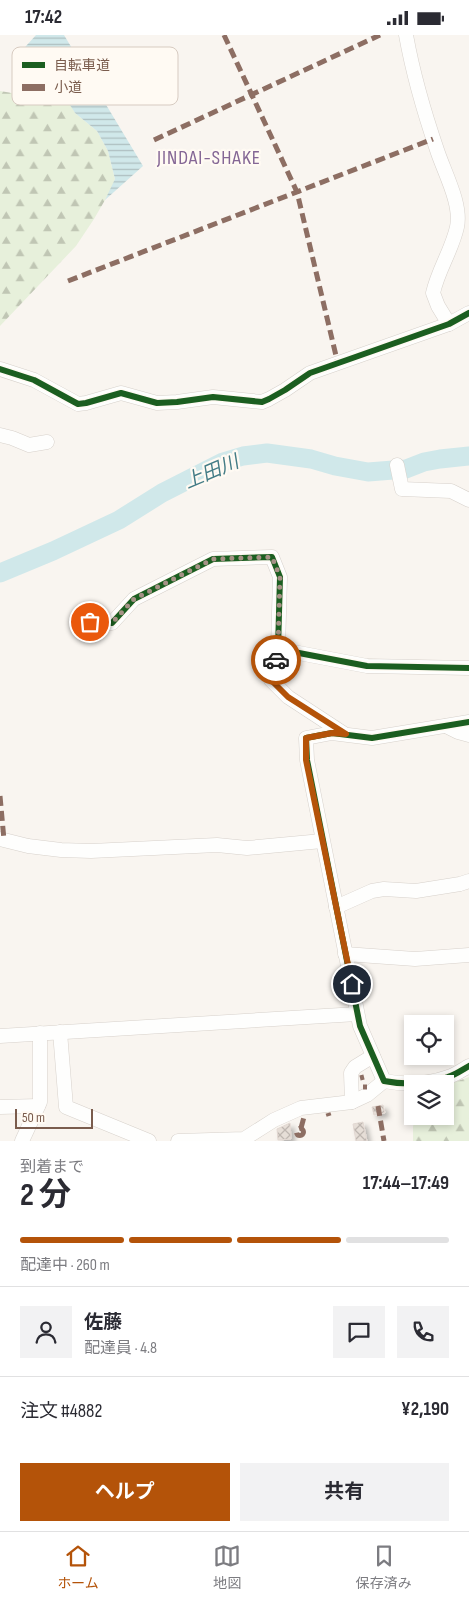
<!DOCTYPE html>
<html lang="ja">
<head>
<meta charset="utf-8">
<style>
  :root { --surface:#fff; --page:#f2f2f3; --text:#2b2b33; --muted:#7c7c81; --line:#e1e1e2; --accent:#b45309 }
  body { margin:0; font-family:"Sofia Sans Condensed","Noto Sans JP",sans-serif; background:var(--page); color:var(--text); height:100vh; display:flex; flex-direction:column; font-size:19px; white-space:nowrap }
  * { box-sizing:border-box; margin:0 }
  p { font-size:16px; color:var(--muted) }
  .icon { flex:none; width:28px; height:28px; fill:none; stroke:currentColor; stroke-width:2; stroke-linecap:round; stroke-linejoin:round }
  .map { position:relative; height:1106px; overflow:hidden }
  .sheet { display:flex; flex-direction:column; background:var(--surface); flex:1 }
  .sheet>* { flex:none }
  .tools { position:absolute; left:404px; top:980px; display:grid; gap:10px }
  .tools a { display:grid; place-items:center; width:50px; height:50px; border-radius:0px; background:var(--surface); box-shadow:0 2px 8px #0003; font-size:25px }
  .scale { position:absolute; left:15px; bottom:12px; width:78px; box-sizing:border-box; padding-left:5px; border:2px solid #7a5c4d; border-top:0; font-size:14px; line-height:18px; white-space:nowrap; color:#7a5c4d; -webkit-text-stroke:4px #fffaf3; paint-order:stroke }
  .pin { position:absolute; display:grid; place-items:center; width:42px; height:42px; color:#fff; margin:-21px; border:2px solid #fff; border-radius:50%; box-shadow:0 1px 5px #0007 }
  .courier { position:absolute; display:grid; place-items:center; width:50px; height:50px; margin:-25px; border:4px solid #b45309; border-radius:50%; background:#fff; color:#222; box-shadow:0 1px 6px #0007 }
  .summary em { font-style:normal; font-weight:700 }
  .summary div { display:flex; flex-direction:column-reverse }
  .summary { display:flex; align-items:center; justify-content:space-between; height:85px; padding:0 20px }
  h1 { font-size:32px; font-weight:700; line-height:38px }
  .bar { display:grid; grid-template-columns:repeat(4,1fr); gap:8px 5px; align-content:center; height:60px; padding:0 20px }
  .bar i { height:6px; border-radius:4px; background:var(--line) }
  .bar .on { background:var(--accent) }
  .bar p { grid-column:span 4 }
  .line { display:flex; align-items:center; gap:12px; padding:0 20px; border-top:1px solid var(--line) }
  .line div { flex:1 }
  .round { display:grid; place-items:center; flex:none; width:52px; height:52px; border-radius:0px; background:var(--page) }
  .action { display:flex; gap:10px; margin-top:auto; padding:10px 20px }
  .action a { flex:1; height:58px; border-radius:0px; background:var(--accent); color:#fff; font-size:20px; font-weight:700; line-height:58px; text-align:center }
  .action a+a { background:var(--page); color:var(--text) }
  .status { display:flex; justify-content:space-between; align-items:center; height:35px; padding:0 25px; background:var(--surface); direction:ltr }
  .status svg { height:14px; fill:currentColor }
  .menu { display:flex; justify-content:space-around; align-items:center; height:70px; border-top:1px solid var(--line); background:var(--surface); font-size:14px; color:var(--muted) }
  .menu a { display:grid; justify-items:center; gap:2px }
  .menu .on { color:var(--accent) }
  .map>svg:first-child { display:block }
  .forest { fill:url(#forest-firs) }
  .water { fill:url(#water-rules) }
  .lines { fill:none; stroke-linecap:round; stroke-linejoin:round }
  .river { stroke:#d0e8ea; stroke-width:19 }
  .building { fill:url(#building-cross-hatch); stroke:#e2d8d2; filter:url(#shadow) }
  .minor-casing { stroke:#d7d1cb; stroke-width:15 }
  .minor { stroke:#fefefd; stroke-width:14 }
  .quiet { stroke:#8d6e63; stroke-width:5; stroke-dasharray:10 5; stroke-linecap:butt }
  .cycleway-casing { stroke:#fffaf3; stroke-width:9 }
  .cycleway { stroke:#1b5e20; stroke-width:6 }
  .done { stroke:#a69286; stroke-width:5; stroke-dasharray:0 9 }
  .route { stroke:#b45309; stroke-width:6 }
  .labels { text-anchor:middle; stroke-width:4.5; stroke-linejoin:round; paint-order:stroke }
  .water-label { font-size:19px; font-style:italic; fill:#437c86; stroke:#fffaf3 }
  .quarter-label { font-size:20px; letter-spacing:1px; fill:#846695; stroke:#fffaf3 }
  .key { fill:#fffaf3; stroke:#d7cbc1; stroke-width:1 }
  .key-label { font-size:14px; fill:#7a5c4d }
</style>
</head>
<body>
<div class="status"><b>17:42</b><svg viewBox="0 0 49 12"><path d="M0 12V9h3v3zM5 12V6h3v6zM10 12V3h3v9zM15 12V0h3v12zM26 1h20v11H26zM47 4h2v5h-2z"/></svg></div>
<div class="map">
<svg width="469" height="1106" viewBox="0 0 469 1106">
  <defs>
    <pattern id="forest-firs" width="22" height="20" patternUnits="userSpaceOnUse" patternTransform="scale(1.25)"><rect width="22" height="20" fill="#e7f0db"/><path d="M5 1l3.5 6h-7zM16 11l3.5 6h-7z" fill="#c0c6b4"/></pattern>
    <pattern id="water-rules" width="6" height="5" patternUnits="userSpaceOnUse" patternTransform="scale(1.25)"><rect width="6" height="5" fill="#d0e8ea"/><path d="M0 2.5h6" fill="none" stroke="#aebfc0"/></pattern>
    <pattern id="building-cross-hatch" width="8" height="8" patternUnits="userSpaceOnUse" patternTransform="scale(1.25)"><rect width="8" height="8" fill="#e6ded7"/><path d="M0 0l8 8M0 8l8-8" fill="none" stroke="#bfb7b1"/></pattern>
    <filter id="shadow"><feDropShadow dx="4" dy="4" stdDeviation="2.5" flood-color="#0004"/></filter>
  </defs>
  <rect width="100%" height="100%" fill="#f9f5f0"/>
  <g class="forest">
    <path d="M0,56L48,64L69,66L75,78L97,96L108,116L115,144L112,153L94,184L76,211L0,291Z"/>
    <path d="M469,1042V1106H413V1091L418,1081H445V1055L455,1047Z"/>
  </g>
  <path class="water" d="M36,0H64L143,131L105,165L115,144L108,116L97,96L75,78L59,52L44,32L17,21Z"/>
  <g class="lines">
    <path class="river" d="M0,538L53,516L119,485L162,458L223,427L243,421L267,418L311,424L335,431L368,437L406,434L424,427L440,424L469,421"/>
  </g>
  <g class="building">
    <path d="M383,1070L385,1078L374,1080L372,1072Z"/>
    <path d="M363,1087L367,1106H356L353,1089Z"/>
    <path d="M290,1088L291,1104L278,1105L277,1094Z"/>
  </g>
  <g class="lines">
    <g class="minor-casing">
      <g id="minor">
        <path d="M406,0C413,39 424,77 437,115C444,137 462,169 457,192C452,215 438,235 433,258L438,271L449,289"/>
        <path d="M0,334L34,345L78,369L86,368L121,358L157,368L177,367L213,362L262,367L269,364L285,355L310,338L449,289L469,278"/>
        <path d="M0,400L12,403L29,410L47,407"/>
        <path d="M397,430L402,454L451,456L469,465"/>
        <path d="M89,587L112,588L134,564L213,524L272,522L280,542L278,614L367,631L469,633"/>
        <path d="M278,614L271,645L288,662L343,698"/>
        <path d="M469,687L372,703L332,698L306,703L307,725L360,991L384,1046C405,1050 428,1049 448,1042C455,1040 462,1035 469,1031"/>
        <path d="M446,691L458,697L469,700"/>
        <path d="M0,804L28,811L61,815L91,816L217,810L247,813L322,806"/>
        <path d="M336,872L372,856L384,854L416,856L460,849L469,846"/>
        <path d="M345,919L415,924L469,920"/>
        <path d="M60,997L66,1072L149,1106"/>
        <path d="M0,1001L357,979"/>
        <path d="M352,1067L351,1038L355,1032L373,1021"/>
        <path d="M0,1072L38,1071"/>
        <path d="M22,1106L40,1067V998"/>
        <path d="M178,1106L244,1104L274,1085L301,1073L352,1067L367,1060L384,1046"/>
      </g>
    </g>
    <use href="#minor" class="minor"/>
    <g class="quiet">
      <path d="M224,0L297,157L338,329"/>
      <path d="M154,105L380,0"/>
      <path d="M68,246L433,104"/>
      <path d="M0,761L4,805"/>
      <path d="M360,1043L364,1042"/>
      <path d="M363,1052H367"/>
      <path d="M378,1071L384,1106"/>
      <path d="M328,1078L329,1081"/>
      <path d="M301,1093L304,1082"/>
      <circle cx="300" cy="1097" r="3.5"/>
    </g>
    <g class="cycleway-casing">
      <g id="cycleway">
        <path d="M0,334L34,345L78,369L86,368L121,358L157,368L177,367L213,362L262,367L269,364L285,355L310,338L449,289L469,278"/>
        <path d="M89,587L112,588L134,564L213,524L272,522L280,542L278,614L367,631L469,633"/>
        <path d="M469,687L372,703L332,698L306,703L307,725L360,991L384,1046C405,1050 428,1049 448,1042C455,1040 462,1035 469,1031"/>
      </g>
    </g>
    <use href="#cycleway" class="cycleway"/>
  </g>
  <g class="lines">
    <path class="done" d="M90,587L112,588L134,564L213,524L272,522L280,542L278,614L276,625"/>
    <path class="route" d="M276,625L271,645L288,662L346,699L332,698L306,703V725L352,949"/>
  </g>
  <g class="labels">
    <g class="water-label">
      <text transform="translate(211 436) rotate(-23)" y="7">上田川</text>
    </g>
    <g class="quarter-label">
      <text x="209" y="129">JINDAI-SHAKE</text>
    </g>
  </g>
  <rect x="12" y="12" width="166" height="58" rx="8" class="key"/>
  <rect x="22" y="27" width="23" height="6" fill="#1b5e20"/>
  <rect x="22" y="49" width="23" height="7" fill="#8d6e63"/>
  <g class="key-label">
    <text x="54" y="35">自転車道</text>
    <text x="54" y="57">小道</text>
  </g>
</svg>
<div class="tools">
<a><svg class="icon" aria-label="locate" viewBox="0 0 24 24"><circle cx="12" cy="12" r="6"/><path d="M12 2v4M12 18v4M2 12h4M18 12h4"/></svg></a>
<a><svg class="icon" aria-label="layers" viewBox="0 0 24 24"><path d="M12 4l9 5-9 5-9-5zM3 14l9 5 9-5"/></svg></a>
</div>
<div class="scale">50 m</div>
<div class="pin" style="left:90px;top:587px;background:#ea580c"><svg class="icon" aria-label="bag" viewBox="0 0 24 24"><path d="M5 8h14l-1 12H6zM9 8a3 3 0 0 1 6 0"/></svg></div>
<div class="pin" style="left:352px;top:949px;background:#1f2937"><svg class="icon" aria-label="home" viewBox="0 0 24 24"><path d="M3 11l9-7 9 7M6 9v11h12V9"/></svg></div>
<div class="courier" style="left:276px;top:625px"><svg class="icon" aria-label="car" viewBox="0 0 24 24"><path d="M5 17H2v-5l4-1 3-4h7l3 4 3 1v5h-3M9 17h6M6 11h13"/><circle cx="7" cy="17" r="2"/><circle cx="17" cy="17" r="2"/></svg></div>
</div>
<section class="sheet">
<div class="summary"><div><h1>2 分</h1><p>到着まで</p></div><em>17:44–17:49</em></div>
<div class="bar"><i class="on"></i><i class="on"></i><i class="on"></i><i></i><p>配達中 · 260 m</p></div>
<div class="line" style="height:90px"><a class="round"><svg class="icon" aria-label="person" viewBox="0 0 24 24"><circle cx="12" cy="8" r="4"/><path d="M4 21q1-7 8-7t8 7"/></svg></a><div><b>佐藤</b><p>配達員 · 4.8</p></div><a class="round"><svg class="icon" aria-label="chat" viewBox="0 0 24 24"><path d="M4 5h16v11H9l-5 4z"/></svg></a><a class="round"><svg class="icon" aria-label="phone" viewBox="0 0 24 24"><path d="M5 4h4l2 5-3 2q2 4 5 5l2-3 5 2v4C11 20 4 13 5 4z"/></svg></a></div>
<div class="line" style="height:65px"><div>注文 #4882</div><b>¥2,190</b></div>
<div class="action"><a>ヘルプ</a><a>共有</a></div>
</section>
<nav class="menu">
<a class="on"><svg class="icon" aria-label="home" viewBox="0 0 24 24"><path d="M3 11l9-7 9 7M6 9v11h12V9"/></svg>ホーム</a>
<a><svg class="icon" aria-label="map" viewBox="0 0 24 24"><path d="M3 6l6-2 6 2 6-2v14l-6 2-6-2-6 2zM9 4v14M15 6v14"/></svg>地図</a>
<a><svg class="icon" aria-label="saved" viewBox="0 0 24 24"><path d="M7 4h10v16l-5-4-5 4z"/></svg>保存済み</a>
</nav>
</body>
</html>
